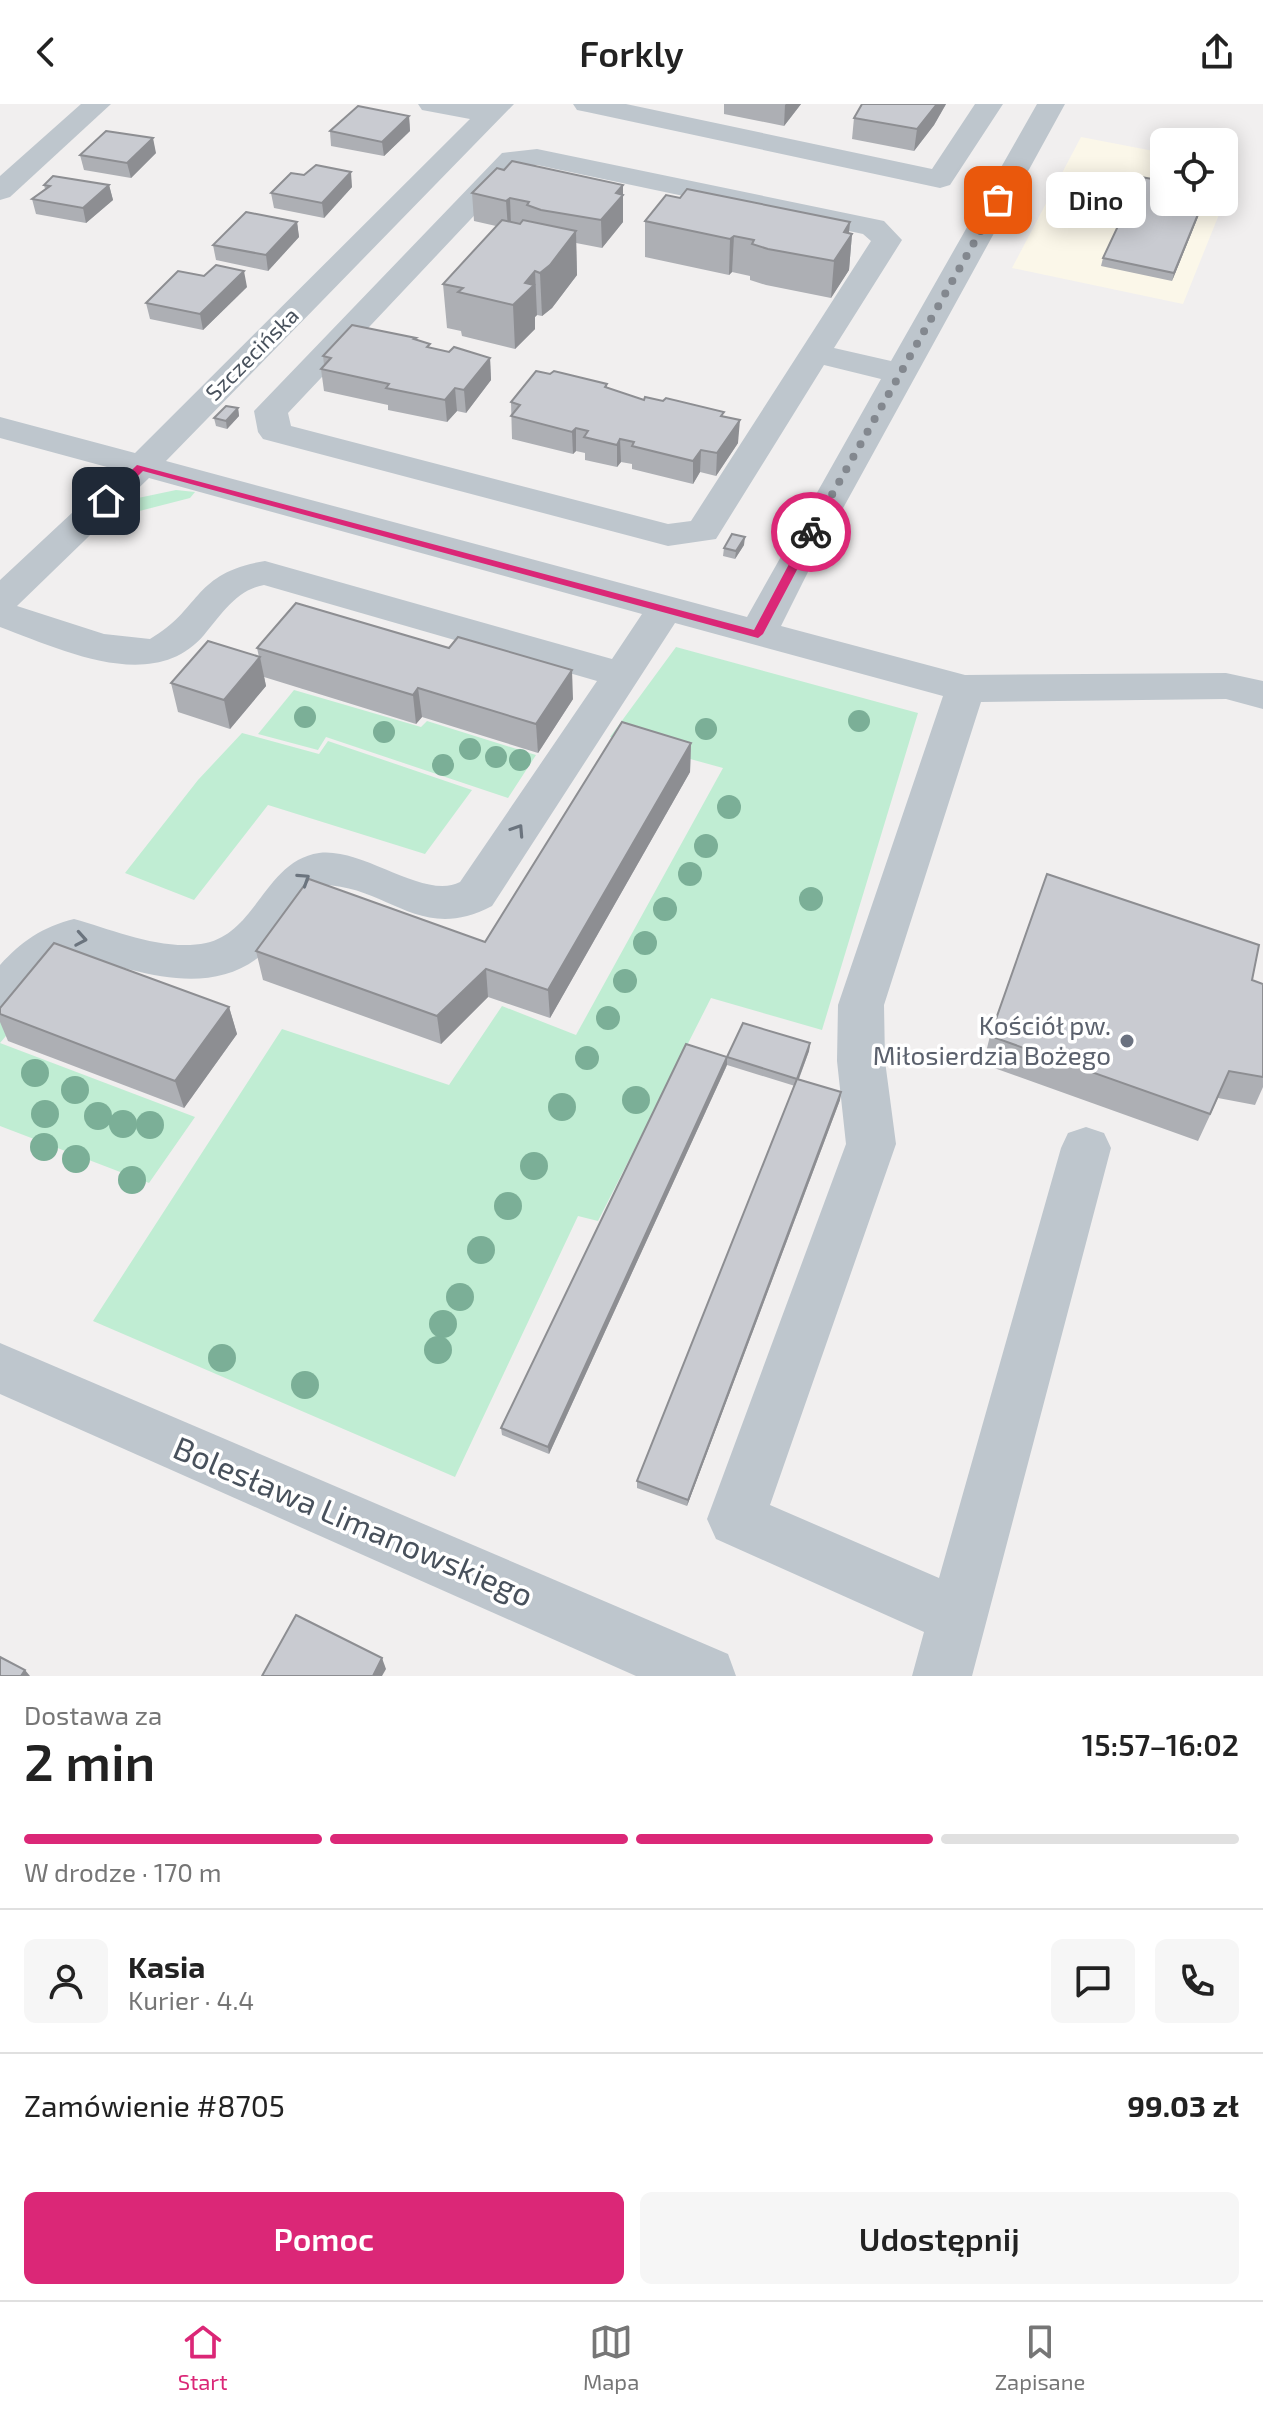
<!DOCTYPE html>
<html lang="pl">
<head>
<meta charset="utf-8">
<style>
  :root { --surface:#fff; --page:#f6f6f6; --text:#222; --muted:#767676; --line:#e0e0e0; --accent:#db2777 }
  body { margin:0; font-family:"Exo 2",sans-serif; background:var(--page); color:var(--text); height:100vh; display:flex; flex-direction:column; font-size:30px; white-space:nowrap }
  * { box-sizing:border-box; margin:0 }
  p { font-size:26px; color:var(--muted) }
  .icon { flex:none; width:44px; height:44px; fill:none; stroke:currentColor; stroke-width:2; stroke-linecap:round; stroke-linejoin:round }
  .map { position:relative; height:1572px; overflow:hidden }
  .sheet { display:flex; flex-direction:column; background:var(--surface); flex:1 }
  .sheet>* { flex:none }
  .fabs { position:absolute; left:1150px; top:24px; display:grid; gap:16px }
  .fabs a { display:grid; place-items:center; width:88px; height:88px; border-radius:12px; background:var(--surface); box-shadow:0 4px 20px #0003; font-size:40px }
  .pin { position:absolute; display:grid; place-items:center; width:68px; height:68px; color:#fff; margin:-34px; border-radius:16px; box-shadow:0 4px 12px #0006 }
  .courier { position:absolute; display:grid; place-items:center; width:80px; height:80px; margin:-40px; border:6px solid #db2777; border-radius:50%; background:#fff; color:#222; box-shadow:0 2px 10px #0007 }
  .bubble { position:absolute; height:56px; border-radius:12px; background:var(--surface); box-shadow:0 4px 20px #0003; font-size:26px; font-weight:600; line-height:56px; text-align:center }
  .headline em { font-style:normal; font-weight:600 }
  .headline div { display:flex; flex-direction:column-reverse }
  .headline { display:flex; align-items:center; justify-content:space-between; height:136px; padding:0 24px }
  h1 { font-size:52px; font-weight:600; line-height:60px }
  .bar { display:grid; grid-template-columns:repeat(4,1fr); gap:12px 8px; align-content:center; height:96px; padding:0 24px }
  .bar i { height:10px; border-radius:6px; background:var(--line) }
  .bar .current { background:var(--accent) }
  .bar p { grid-column:span 4 }
  .line { display:flex; align-items:center; gap:20px; padding:0 24px; border-top:2px solid var(--line) }
  .line div { flex:1 }
  .round { display:grid; place-items:center; flex:none; width:84px; height:84px; border-radius:12px; background:var(--page) }
  .cta { display:flex; gap:16px; margin-top:auto; padding:16px 24px }
  .cta a { flex:1; height:92px; border-radius:12px; background:var(--accent); color:#fff; font-size:32px; font-weight:600; line-height:92px; text-align:center }
  .cta a+a { background:var(--page); color:var(--text) }
  header { display:flex; justify-content:space-between; align-items:center; height:104px; padding:0 24px; background:var(--surface); font-size:36px; font-weight:600 }
  .menu { display:flex; justify-content:space-around; align-items:center; height:112px; border-top:2px solid var(--line); background:var(--surface); font-size:22px; color:var(--muted) }
  .menu a { display:grid; justify-items:center; gap:4px }
  .menu .current { color:var(--accent) }
  .map>svg:first-child { display:block }
  .commercial { fill:#fbf7e9 }
  .green { fill:#c0edd3 }
  .lines { fill:none; stroke-linecap:round; stroke-linejoin:round }
  .minor { fill:#bec6cd; fill-rule:evenodd }
  .tree { fill:#7baf97 }
  .wall { fill:#adafb4 }
  .shaded-wall { fill:#8d8e92 }
  .building { fill:#c9cbd1; stroke:#8d8e92; stroke-width:2 }
  .oneway { stroke:#6b747e }
  .route { fill:#db2777 }
  .done { stroke:#83888f; stroke-width:8; stroke-dasharray:0 14.4 }
  .worship-dot { fill:#6b7280; stroke:#fff; stroke-width:3 }
  .labels { text-anchor:middle; stroke-width:7; stroke-linejoin:round; paint-order:stroke }
  .far-street-label { font-size:22px; fill:#48515c; stroke:#fff }
  .worship-label { font-size:26px; fill:#5b616d; stroke:#fff; text-anchor:end }
  .near-street-label { font-size:32px; fill:#48515c; stroke:#fff }
</style>
</head>
<body>
<header><svg class="icon" aria-label="back" viewBox="0 0 24 24"><path d="M15 5l-7 7 7 7"/></svg>Forkly<svg class="icon" aria-label="share" viewBox="0 0 24 24"><path d="M12 15V3M7 8l5-5 5 5M5 13v7h14v-7"/></svg></header>
<div class="map">
<svg width="1263" height="1572" viewBox="0 0 1263 1572">
  <rect width="100%" height="100%" fill="#f1efef"/>
  <path class="commercial" d="M1081,33L1164,49V98H1224L1183,200L1012,164Z"/>
  <g class="green">
    <path d="M176,386L195,388L190,394L120,412L114,411L138,394Z"/>
    <path d="M676,543L918,609L822,926L711,894L598,1117L578,1112L455,1373L93,1217L282,925L449,981L502,902L576,931L723,664L610,633Z"/>
    <path d="M294,586L421,623L427,617L536,651L508,694L326,633L318,646L258,630Z"/>
    <path d="M242,629L319,650L328,637L472,686L425,750L268,701L194,796L125,769L198,676Z"/>
    <path d="M78,847L123,860L111,877L65,862L0,939L195,1013L149,1079L0,1022V915L61,852Z"/>
  </g>
  <g class="lines">
    <g class="minor">
      <path d="M81,0H111L10,93L0,96V72Z"/>
      <path d="M418,0H514L166,357L747,513L881,275L824,261L716,435L668,442L263,335L258,328L254,307L502,49L537,45L884,117L902,136L834,244L891,257L1037,0H1065L808,468L781,522L965,571L1226,569L1263,577V605L1226,595L981,598L884,901L885,957L896,1040L770,1401L939,1474L1061,1044L1068,1029L1086,1023L1104,1029L1111,1044L972,1572H912L924,1528L716,1435L707,1415L846,1040L837,957L838,901L943,592L675,519L492,802C420,840 388,782 323,781C301,797 290,823 271,842C217,899 138,868 74,849C44,865 32,901 0,911V861C22,837 42,823 74,815C114,826 164,848 206,839C257,828 265,757 319,749C363,743 425,797 460,778L597,577L264,481C236,486 221,511 204,531C153,591 60,545 0,523V476L118,366L0,334V313L135,349L470,15L422,6ZM537,61L863,130L871,137L691,417L668,420L291,322L288,309L520,63ZM149,374L642,510L612,555L265,457C192,469 202,505 150,535L104,530L17,502Z"/>
      <path d="M573,0H626L932,65L975,0H1003L950,81L940,84L587,8L577,6Z"/>
      <path d="M0,1239L728,1550L736,1572H636L0,1290Z"/>
    </g>
  </g>
  <g class="tree">
    <circle cx="305" cy="613" r="11"/>
    <circle cx="859" cy="617" r="11"/>
    <circle cx="706" cy="625" r="11"/>
    <circle cx="384" cy="628" r="11"/>
    <circle cx="470" cy="645" r="11"/>
    <circle cx="496" cy="653" r="11"/>
    <circle cx="520" cy="656" r="11"/>
    <circle cx="443" cy="661" r="11"/>
    <circle cx="729" cy="703" r="12"/>
    <circle cx="706" cy="742" r="12"/>
    <circle cx="690" cy="770" r="12"/>
    <circle cx="811" cy="795" r="12"/>
    <circle cx="665" cy="805" r="12"/>
    <circle cx="645" cy="839" r="12"/>
    <circle cx="625" cy="877" r="12"/>
    <circle cx="608" cy="914" r="12"/>
    <circle cx="587" cy="954" r="12"/>
    <circle cx="35" cy="969" r="14"/>
    <circle cx="75" cy="986" r="14"/>
    <circle cx="636" cy="996" r="14"/>
    <circle cx="562" cy="1003" r="14"/>
    <circle cx="45" cy="1010" r="14"/>
    <circle cx="98" cy="1012" r="14"/>
    <circle cx="123" cy="1020" r="14"/>
    <circle cx="150" cy="1021" r="14"/>
    <circle cx="44" cy="1043" r="14"/>
    <circle cx="76" cy="1055" r="14"/>
    <circle cx="534" cy="1062" r="14"/>
    <circle cx="132" cy="1076" r="14"/>
    <circle cx="508" cy="1102" r="14"/>
    <circle cx="481" cy="1146" r="14"/>
    <circle cx="460" cy="1193" r="14"/>
    <circle cx="443" cy="1220" r="14"/>
    <circle cx="438" cy="1246" r="14"/>
    <circle cx="222" cy="1254" r="14"/>
    <circle cx="305" cy="1281" r="14"/>
  </g>
  <g class="wall">
    <path d="M724,0H801L784,22L724,10Z"/>
    <path d="M862,0H946L934,21L914,47L852,35L854,14Z"/>
    <path d="M409,12L410,27L384,52L331,42L330,27Z"/>
    <path d="M156,49L131,74L84,66L80,51Z"/>
    <path d="M504,66L623,81V118L602,144L576,139L577,171L552,204L542,212L537,211L535,213V225L515,245L462,232L461,227L447,224L443,180L496,122L474,117L472,89Z"/>
    <path d="M44,81H109L113,96L86,119L36,110L32,95L45,85Z"/>
    <path d="M352,83L324,114L274,104L271,89Z"/>
    <path d="M1164,98H1204L1172,177L1101,162L1103,154Z"/>
    <path d="M645,117L850,118L849,129L852,130L849,166L831,194L766,181L750,176V172L732,168L729,171L645,153Z"/>
    <path d="M297,118L299,133L268,167L216,156L213,141Z"/>
    <path d="M247,183L203,226L150,215L146,199Z"/>
    <path d="M416,236L431,244L449,248L490,254L491,276L466,309L457,307L447,318L388,306V301L324,287L321,265L324,261L323,252Z"/>
    <path d="M607,280V284L644,296L724,312L738,339L716,372L700,368L693,380L632,365V360L621,358L617,363L585,356V349L576,347L573,350L512,335L511,298Z"/>
    <path d="M238,304L239,312L227,325L216,322L214,314Z"/>
    <path d="M744,441L735,455L723,452L724,444Z"/>
    <path d="M257,544L573,595L538,649L422,613L416,620L264,573L266,582L230,625L178,608L171,579L259,553Z"/>
    <path d="M691,639L690,668L550,914L488,893L441,940L263,876L256,847L485,838Z"/>
    <path d="M1252,876L1263,880V983L1255,1001L1218,994L1198,1037L983,960L990,932Z"/>
    <path d="M229,903L237,930L184,1004L8,937L0,918V904Z"/>
    <path d="M810,939L809,947L799,975L841,988L840,996L687,1402L637,1384V1377L795,982L727,961V953Z"/>
    <path d="M727,961L549,1350L502,1331L501,1324Z"/>
  </g>
  <g class="shaded-wall">
    <path d="M786,0H801L784,22L785,1Z"/>
    <path d="M937,0H946L934,21L914,47L917,25Z"/>
    <path d="M409,12L410,27L384,52L382,38Z"/>
    <path d="M153,34L156,49L131,74L127,59Z"/>
    <path d="M351,68L352,83L324,114L322,99Z"/>
    <path d="M109,81L113,96L86,119L83,104Z"/>
    <path d="M623,81V118L602,144L601,116L616,89Z"/>
    <path d="M510,94L511,122L508,125L506,97Z"/>
    <path d="M1203,98H1204L1172,177L1174,169Z"/>
    <path d="M297,118L299,133L268,167L266,151Z"/>
    <path d="M850,118L848,136L852,130L849,166L831,194L834,157L844,128Z"/>
    <path d="M576,127L577,171L552,204L542,212L540,169Z"/>
    <path d="M734,132L732,168L729,171L730,135Z"/>
    <path d="M244,167L247,183L203,226L200,210Z"/>
    <path d="M535,167L537,211L535,213V225L515,245L513,201L525,179Z"/>
    <path d="M490,254L491,276L466,309L464,286Z"/>
    <path d="M455,284L457,307L447,318L445,296Z"/>
    <path d="M238,304L239,312L227,325L226,317Z"/>
    <path d="M740,316L738,339L716,372L717,349Z"/>
    <path d="M576,324V347L573,350L572,328Z"/>
    <path d="M620,335L621,358L617,363V341Z"/>
    <path d="M701,346L700,368L693,380V357Z"/>
    <path d="M745,433L744,441L735,455L736,447Z"/>
    <path d="M260,553L266,582L230,625L224,596Z"/>
    <path d="M572,566L573,595L538,649L536,620Z"/>
    <path d="M418,584L422,613L416,620L413,591Z"/>
    <path d="M691,639L690,668L550,914L548,886Z"/>
    <path d="M486,865L488,893L441,940L437,912Z"/>
    <path d="M229,903L237,930L184,1004L175,977Z"/>
    <path d="M810,939L809,947L796,982L797,975Z"/>
    <path d="M727,953V961L549,1350L548,1343Z"/>
    <path d="M841,988L840,996L687,1402L688,1396Z"/>
    <path d="M382,1554L386,1565L382,1572H373Z"/>
    <path d="M25,1566L30,1572H21Z"/>
  </g>
  <g class="building">
    <path d="M862,0H937L917,25L854,14Z"/>
    <path d="M358,2L409,12L382,38L330,27Z"/>
    <path d="M106,27L153,34L127,59L80,51Z"/>
    <path d="M512,57L623,81L616,89L623,91L601,116L541,106L527,101L529,98L510,94L506,97L472,89L497,64L504,66Z"/>
    <path d="M316,61L351,68L322,99L271,89L291,69L304,71Z"/>
    <path d="M53,72L109,81L83,104L32,95L50,82L44,81Z"/>
    <path d="M1141,73L1164,77V98H1203L1174,169L1103,154Z"/>
    <path d="M687,85L850,118L844,128L852,130L834,157L768,145L752,140L754,136L734,132L730,135L645,117L666,91L680,94Z"/>
    <path d="M246,108L297,118L266,151L213,141Z"/>
    <path d="M502,116L520,120L523,116L576,127L550,161L540,169L535,167L525,179L534,181L513,201L458,188L463,184L443,180Z"/>
    <path d="M216,161L244,167L200,210L146,199L178,167L204,172Z"/>
    <path d="M352,221L416,234L414,235L430,240L427,243L449,248L454,243L490,254L464,286L455,284L445,296L386,284L389,280L321,265L331,254L323,252Z"/>
    <path d="M536,267L550,270L554,267L607,280L605,283L644,296L645,293L663,297L666,294L724,308L721,312L740,316L717,349L701,346L693,357L632,342L634,338L620,335L617,341L584,333L588,327L576,324L572,328L511,312L520,301L511,298Z"/>
    <path d="M226,302L238,304L226,317L214,314Z"/>
    <path d="M732,430L745,433L736,447L724,444Z"/>
    <path d="M296,499L449,544L458,533L572,566L536,620L418,584L413,591L257,544Z"/>
    <path d="M208,537L260,553L224,596L171,579Z"/>
    <path d="M622,618L691,639L548,886L486,865L437,912L256,847L309,775L485,838Z"/>
    <path d="M1047,770L1259,841L1252,876L1263,880V973L1229,967L1210,1010L990,932Z"/>
    <path d="M54,839L229,903L175,977L0,910V904Z"/>
    <path d="M743,919L810,939L797,975L727,953Z"/>
    <path d="M686,940L727,953L548,1343L501,1324Z"/>
    <path d="M797,975L841,988L688,1396L637,1377Z"/>
    <path d="M296,1511L382,1554L373,1572H262Z"/>
    <path d="M0,1553L25,1566L21,1572H0Z"/>
  </g>
  <defs><path id="oneway-chevron" d="M-2-3.5L2.5 0L-2 3.5" fill="none" stroke-width="1.6" stroke-linecap="round" stroke-linejoin="round" transform="scale(2)"/></defs>
  <g class="oneway">
    <use href="#oneway-chevron" transform="translate(518 726) rotate(-57)"/>
    <use href="#oneway-chevron" transform="translate(304 775) rotate(-33)"/>
    <use href="#oneway-chevron" transform="translate(81 835) rotate(10)"/>
  </g>
  <path class="route" d="M137,361L754,526L806,428L811,425L817,428L763,530L758,534L143,367L110,400H102V395Z"/>
  <g class="lines">
    <path class="done" d="M811,428L998,96"/>
  </g>
  <circle class="worship-dot" cx="1127" cy="937" r="8"/>
  <g class="labels">
    <g class="far-street-label">
      <text transform="translate(252 250) rotate(-45)" y="8">Szczecińska</text>
    </g>
    <g class="worship-label">
      <text x="1111" y="931">Kościół pw.<tspan x="1111" dy="30">Miłosierdzia Bożego</tspan></text>
    </g>
    <g class="near-street-label">
      <text transform="translate(353 1418) rotate(23)" y="11">Bolesława Limanowskiego</text>
    </g>
  </g>
</svg>
<div class="fabs">
<a><svg class="icon" aria-label="locate" viewBox="0 0 24 24"><circle cx="12" cy="12" r="6"/><path d="M12 2v4M12 18v4M2 12h4M18 12h4"/></svg></a>
</div>
<div class="pin" style="left:998px;top:96px;background:#ea580c"><svg class="icon" aria-label="bag" viewBox="0 0 24 24"><path d="M5 8h14l-1 12H6zM9 8a3 3 0 0 1 6 0"/></svg></div>
<div class="pin" style="left:106px;top:397px;background:#1f2937"><svg class="icon" aria-label="home" viewBox="0 0 24 24"><path d="M3 11l9-7 9 7M6 9v11h12V9"/></svg></div>
<div class="courier" style="left:811px;top:428px"><svg class="icon" aria-label="bike" viewBox="0 0 24 24"><circle cx="6" cy="16" r="4"/><circle cx="18" cy="16" r="4"/><path d="M6 16l4-8h5l3 8M10 8l3 8H6M13 5h3"/></svg></div>
<div class="bubble" style="left:1046px;top:68px;width:100px">Dino</div>
</div>
<section class="sheet">
<div class="headline"><div><h1>2 min</h1><p>Dostawa za</p></div><em>15:57–16:02</em></div>
<div class="bar"><i class="current"></i><i class="current"></i><i class="current"></i><i></i><p>W drodze · 170 m</p></div>
<div class="line" style="height:144px"><a class="round"><svg class="icon" aria-label="person" viewBox="0 0 24 24"><circle cx="12" cy="8" r="4"/><path d="M4 21q1-7 8-7t8 7"/></svg></a><div><b>Kasia</b><p>Kurier · 4.4</p></div><a class="round"><svg class="icon" aria-label="chat" viewBox="0 0 24 24"><path d="M4 5h16v11H9l-5 4z"/></svg></a><a class="round"><svg class="icon" aria-label="phone" viewBox="0 0 24 24"><path d="M5 4h4l2 5-3 2q2 4 5 5l2-3 5 2v4C11 20 4 13 5 4z"/></svg></a></div>
<div class="line" style="height:104px"><div>Zamówienie #8705</div><b>99.03 zł</b></div>
<div class="cta"><a>Pomoc</a><a>Udostępnij</a></div>
</section>
<nav class="menu">
<a class="current"><svg class="icon" aria-label="home" viewBox="0 0 24 24"><path d="M3 11l9-7 9 7M6 9v11h12V9"/></svg>Start</a>
<a><svg class="icon" aria-label="map" viewBox="0 0 24 24"><path d="M3 6l6-2 6 2 6-2v14l-6 2-6-2-6 2zM9 4v14M15 6v14"/></svg>Mapa</a>
<a><svg class="icon" aria-label="saved" viewBox="0 0 24 24"><path d="M7 4h10v16l-5-4-5 4z"/></svg>Zapisane</a>
</nav>
</body>
</html>
